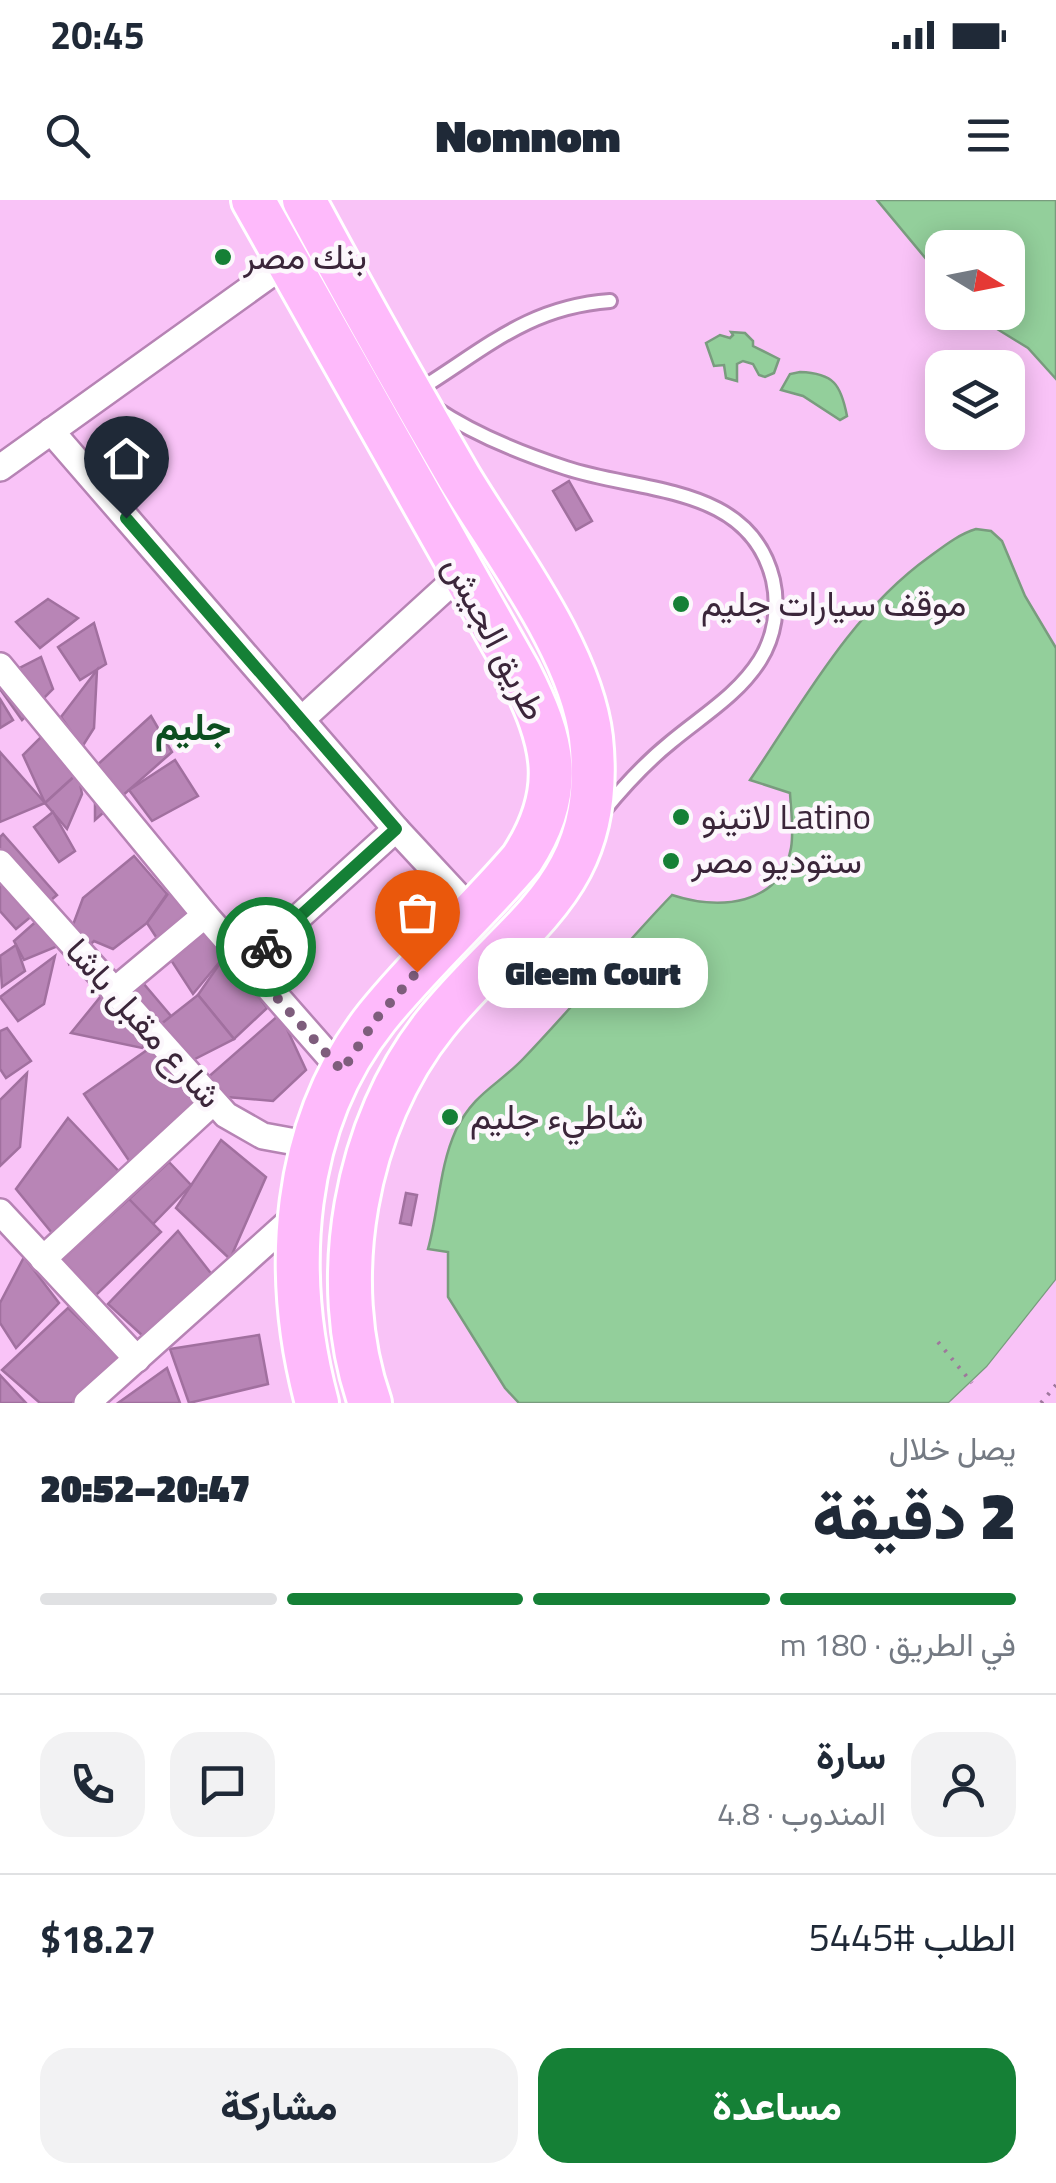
<!DOCTYPE html>
<html lang="ar">
<head>
<meta charset="utf-8">
<style>
  :root { --surface:#fff; --page:#f2f2f3; --text:#1f2937; --muted:#747a83; --line:#e0e1e3; --accent:#158036 }
  body { margin:0; font-family:"Titillium Web",Vazirmatn,sans-serif; background:var(--page); color:var(--text); direction:rtl; height:100vh; display:flex; flex-direction:column; font-size:38px; white-space:nowrap }
  * { box-sizing:border-box; margin:0 }
  p { font-size:32px; color:var(--muted) }
  .icon { flex:none; width:55px; height:55px; fill:none; stroke:currentColor; stroke-width:2; stroke-linecap:round; stroke-linejoin:round }
  .map { position:relative; height:1203px; overflow:hidden; direction:ltr }
  .sheet { display:flex; flex-direction:column; background:var(--surface); flex:1 }
  .sheet>* { flex:none }
  .needle { width:65px; rotate:100deg }
  .tools { position:absolute; left:925px; top:30px; display:grid; gap:20px }
  .tools a { display:grid; place-items:center; width:100px; height:100px; border-radius:20px; background:var(--surface); box-shadow:0 5px 25px #0003; font-size:50px }
  .pin { position:absolute; display:grid; place-items:center; width:85px; height:85px; color:#fff; margin:-102px -42px; border-radius:50% 50% 50% 0; rotate:-45deg; box-shadow:0 0 10px #0007 }
  .pin .icon { rotate:45deg }
  .courier { position:absolute; display:grid; place-items:center; width:100px; height:100px; margin:-50px; border:8px solid #158036; border-radius:50%; background:#fff; color:#222; box-shadow:0 2px 12px #0007 }
  .bubble { position:absolute; height:70px; border-radius:30px; background:var(--surface); box-shadow:0 5px 25px #0003; font-size:32px; font-weight:800; line-height:70px; text-align:center; direction:rtl }
  .summary em { font-style:normal; font-weight:800 }
  .summary div { display:flex; flex-direction:column-reverse }
  .summary { display:flex; align-items:center; justify-content:space-between; height:170px; padding:0 40px }
  h1 { font-size:65px; font-weight:800; line-height:75px }
  .bar { display:grid; grid-template-columns:repeat(4,1fr); gap:15px 10px; align-content:center; height:120px; padding:0 40px }
  .bar i { height:12px; border-radius:8px; background:var(--line) }
  .bar .current { background:var(--accent) }
  .bar p { grid-column:span 4 }
  .line { display:flex; align-items:center; gap:25px; padding:0 40px; border-top:2px solid var(--line) }
  .line div { flex:1 }
  .round { display:grid; place-items:center; flex:none; width:105px; height:105px; border-radius:30px; background:var(--page) }
  .cta { display:flex; gap:20px; margin-top:auto; padding:20px 40px }
  .cta a { flex:1; height:115px; border-radius:30px; background:var(--accent); color:#fff; font-size:40px; font-weight:800; line-height:115px; text-align:center }
  .cta a+a { background:var(--page); color:var(--text) }
  .status { display:flex; justify-content:space-between; align-items:center; height:70px; padding:0 50px; background:var(--surface); direction:ltr }
  .status svg { height:28px; fill:currentColor }
  header { display:flex; justify-content:space-between; align-items:center; height:130px; padding:0 40px; background:var(--surface); font-size:45px; font-weight:800 }
  .map>svg:first-child { display:block }
  .water { fill:#93cf9b; stroke:#799c7e; stroke-width:2.5 }
  .pier { fill:#f9c3f7 }
  .building { fill:#b885b6; stroke:#a1709f; stroke-width:2.5 }
  .lines { fill:none; stroke-linecap:round; stroke-linejoin:round }
  .service-casing { stroke:#b683b4; stroke-width:18 }
  .minor-casing { stroke:#b683b4; stroke-width:30 }
  .trunk-casing { stroke:#fff; stroke-width:48 }
  .path { stroke:#9e779c; stroke-width:4; stroke-dasharray:2.5 8; stroke-linecap:butt }
  .service { stroke:#fff; stroke-width:12 }
  .minor { stroke:#fff; stroke-width:25 }
  .trunk { stroke:#febafb; stroke-width:42 }
  .done { stroke:#7e5d7c; stroke-width:10; stroke-dasharray:0 18 }
  .route { stroke:#158036; stroke-width:12 }
  .poi-dot { fill:#158036; stroke:#fcf7fc; stroke-width:4 }
  .labels { text-anchor:middle; stroke-width:9; stroke-linejoin:round; paint-order:stroke }
  .poi-label { font-size:35px; fill:#3b263a; stroke:#fcf7fc; text-anchor:start }
  .street-label { font-size:35px; fill:#3b263a; stroke:#fcf7fc }
  .neighbourhood-label { font-size:38px; font-weight:bold; fill:#0c4e1f; stroke:#fcf7fc }
</style>
</head>
<body>
<div class="status"><b>20:45</b><svg viewBox="0 0 49 12"><path d="M0 12V9h3v3zM5 12V6h3v6zM10 12V3h3v9zM15 12V0h3v12zM26 1h20v11H26zM47 4h2v5h-2z"/></svg></div>
<header><svg class="icon" aria-label="menu" viewBox="0 0 24 24"><path d="M4 6h16M4 12h16M4 18h16"/></svg>Nomnom<svg class="icon" aria-label="search" viewBox="0 0 24 24"><circle cx="10" cy="10" r="6"/><path d="M15 15l6 6"/></svg></header>
<div class="map">
<svg width="1056" height="1203" viewBox="0 0 1056 1203">
  <rect width="100%" height="100%" fill="#f9c3f7"/>
  <g class="water">
    <path d="M877,0H1056V179L1028,148L971,113L1008,112V48H942V78Z"/>
    <path d="M731,132L745,133L753,141V146L779,159L774,173L765,177L759,175L753,164L743,161L737,164V181L726,178L724,165L714,166L706,143L720,135L730,138L733,135Z"/>
    <path d="M800,172C834,173 841,185 847,216L840,220L803,196L781,190L790,174Z"/>
    <path d="M976,329L991,331L1002,341L1025,396L1056,448V1080L987,1167L949,1203H519L505,1188L448,1097V1052L428,1049C439,1010 439,967 456,930C474,893 497,886 523,859C574,806 621,748 672,695C718,710 780,707 791,648C794,630 791,611 790,593L750,580C803,502 851,413 929,357C944,346 959,334 976,329Z"/>
  </g>
  <path class="pier" d="M1056,1080V1087L991,1170L957,1203H949L987,1167Z"/>
  <g class="building">
    <path d="M569,281L592,321L576,330L553,291Z"/>
    <path d="M48,399L78,418L40,448L16,422Z"/>
    <path d="M94,423L106,464L80,480L58,447Z"/>
    <path d="M41,457L53,489L22,520L0,489V478Z"/>
    <path d="M97,470L94,528L82,547L61,517Z"/>
    <path d="M0,499L13,520L0,528Z"/>
    <path d="M151,516L172,552L95,620V567Z"/>
    <path d="M61,517L78,573L45,603L23,555Z"/>
    <path d="M0,552L45,603L0,622Z"/>
    <path d="M175,560L198,596L152,621L129,590Z"/>
    <path d="M78,573L82,594L67,629L45,603Z"/>
    <path d="M53,612L75,651L59,662L34,627Z"/>
    <path d="M3,634L57,695L16,729L0,711V637Z"/>
    <path d="M134,656L167,694L147,723L113,749L94,741L69,764L64,749L83,698Z"/>
    <path d="M175,684L227,753L193,794L147,723Z"/>
    <path d="M40,718L58,746L24,760L14,741Z"/>
    <path d="M16,745L25,771L2,787L0,756Z"/>
    <path d="M227,753L267,808L234,839L198,795Z"/>
    <path d="M55,756L44,804L18,821L0,797Z"/>
    <path d="M127,764L171,816L142,848L71,833Z"/>
    <path d="M198,795L234,839L189,862L156,828Z"/>
    <path d="M280,814L306,870L273,901L215,896L206,879Z"/>
    <path d="M7,828L31,861L6,878L0,869V831Z"/>
    <path d="M150,848L200,905L132,965L84,894Z"/>
    <path d="M27,873L20,947L0,966V900Z"/>
    <path d="M68,918L128,981L52,1033L16,989Z"/>
    <path d="M221,940L266,977L230,1059L176,1008Z"/>
    <path d="M169,962L191,985L150,1027L129,999Z"/>
    <path d="M406,993L417,995L411,1025L400,1023Z"/>
    <path d="M129,999L161,1032L94,1097L61,1060Z"/>
    <path d="M178,1031L213,1076L144,1137L108,1104Z"/>
    <path d="M24,1057L59,1103L16,1148L0,1123V1103Z"/>
    <path d="M68,1108L121,1159L72,1203H40L2,1170Z"/>
    <path d="M259,1135L268,1184L189,1203L170,1149Z"/>
    <path d="M167,1168L180,1203H118Z"/>
    <path d="M0,1175L26,1203H0Z"/>
  </g>
  <g class="lines">
    <g class="service-casing">
      <g id="service">
        <path d="M417,191C484,150 527,107 610,101"/>
        <path d="M435,208C475,235 520,253 566,268C641,293 750,284 773,380C779,407 775,436 760,460C738,495 702,516 671,542C645,563 623,587 602,613"/>
      </g>
    </g>
    <g class="minor-casing">
      <g id="minor">
        <path d="M51,231L396,629L475,714"/>
        <path d="M0,268L286,63"/>
        <path d="M0,466L205,715L342,871"/>
        <path d="M301,520L461,374"/>
        <path d="M0,663L226,915L263,936L312,945"/>
        <path d="M247,764L396,629"/>
        <path d="M114,791L205,715"/>
        <path d="M0,1012L137,1159"/>
        <path d="M43,1059L213,902"/>
        <path d="M87,1203L299,1013"/>
      </g>
    </g>
    <g class="trunk-casing">
      <g id="trunk">
        <path d="M253,0L519,472C554,541 567,590 522,659C476,713 422,761 377,817C291,925 282,1073 317,1203"/>
        <path d="M304,0C354,93 406,186 459,277C504,352 581,451 591,538C607,689 517,722 436,823C355,923 327,1082 370,1203"/>
      </g>
    </g>
    <g class="path">
      <path d="M938,1142L972,1183"/>
      <path d="M1041,1203L1056,1185"/>
    </g>
    <use href="#service" class="service"/>
    <use href="#minor" class="minor"/>
    <use href="#trunk" class="trunk"/>
  </g>
  <g class="lines">
    <path class="done" d="M266,747L247,764L342,871L376,819L417,772"/>
    <path class="route" d="M126,318L396,629L266,747"/>
  </g>
  <g class="poi-dot">
    <circle cx="223" cy="57" r="10"/>
    <circle cx="681" cy="404" r="10"/>
    <circle cx="681" cy="617" r="10"/>
    <circle cx="671" cy="661" r="10"/>
    <circle cx="450" cy="917" r="10"/>
  </g>
  <g class="labels">
    <g class="poi-label">
      <text x="243" y="69">بنك مصر</text>
      <text x="701" y="416">موقف سيارات جليم</text>
      <text x="701" y="629">لاتينو Latino</text>
      <text x="691" y="673">ستوديو مصر</text>
      <text x="470" y="929">شاطيء جليم</text>
    </g>
    <g class="street-label">
      <text transform="translate(495 438) rotate(62)" y="12">طريق الجيش</text>
      <text transform="translate(144 823) rotate(48)" y="12">شارع مقبل باشا</text>
    </g>
    <g class="neighbourhood-label">
      <text x="193" y="540">جليم</text>
    </g>
  </g>
</svg>
<div class="tools">
<a><svg class="needle" viewBox="-14 -14 28 28"><path d="M0-13l5 13h-10z" fill="#e53935"/><path d="M0 13l5-13h-10z" fill="#747a83"/></svg></a>
<a><svg class="icon" aria-label="layers" viewBox="0 0 24 24"><path d="M12 4l9 5-9 5-9-5zM3 14l9 5 9-5"/></svg></a>
</div>
<div class="pin" style="left:417px;top:772px;background:#ea580c"><svg class="icon" aria-label="bag" viewBox="0 0 24 24"><path d="M5 8h14l-1 12H6zM9 8a3 3 0 0 1 6 0"/></svg></div>
<div class="pin" style="left:126px;top:318px;background:#1f2937"><svg class="icon" aria-label="home" viewBox="0 0 24 24"><path d="M3 11l9-7 9 7M6 9v11h12V9"/></svg></div>
<div class="courier" style="left:266px;top:747px"><svg class="icon" aria-label="bike" viewBox="0 0 24 24"><circle cx="6" cy="16" r="4"/><circle cx="18" cy="16" r="4"/><path d="M6 16l4-8h5l3 8M10 8l3 8H6M13 5h3"/></svg></div>
<div class="bubble" style="left:478px;top:738px;width:230px">Gleem Court</div>
</div>
<section class="sheet">
<div class="summary"><div><h1>2 دقيقة</h1><p>يصل خلال</p></div><em>20:47–20:52</em></div>
<div class="bar"><i class="current"></i><i class="current"></i><i class="current"></i><i></i><p>في الطريق · 180 m</p></div>
<div class="line" style="height:180px"><a class="round"><svg class="icon" aria-label="person" viewBox="0 0 24 24"><circle cx="12" cy="8" r="4"/><path d="M4 21q1-7 8-7t8 7"/></svg></a><div><b>سارة</b><p>المندوب · 4.8</p></div><a class="round"><svg class="icon" aria-label="chat" viewBox="0 0 24 24"><path d="M4 5h16v11H9l-5 4z"/></svg></a><a class="round"><svg class="icon" aria-label="phone" viewBox="0 0 24 24"><path d="M5 4h4l2 5-3 2q2 4 5 5l2-3 5 2v4C11 20 4 13 5 4z"/></svg></a></div>
<div class="line" style="height:130px"><div>الطلب #5445</div><b>$18.27</b></div>
<div class="cta"><a>مساعدة</a><a>مشاركة</a></div>
</section>
</body>
</html>
